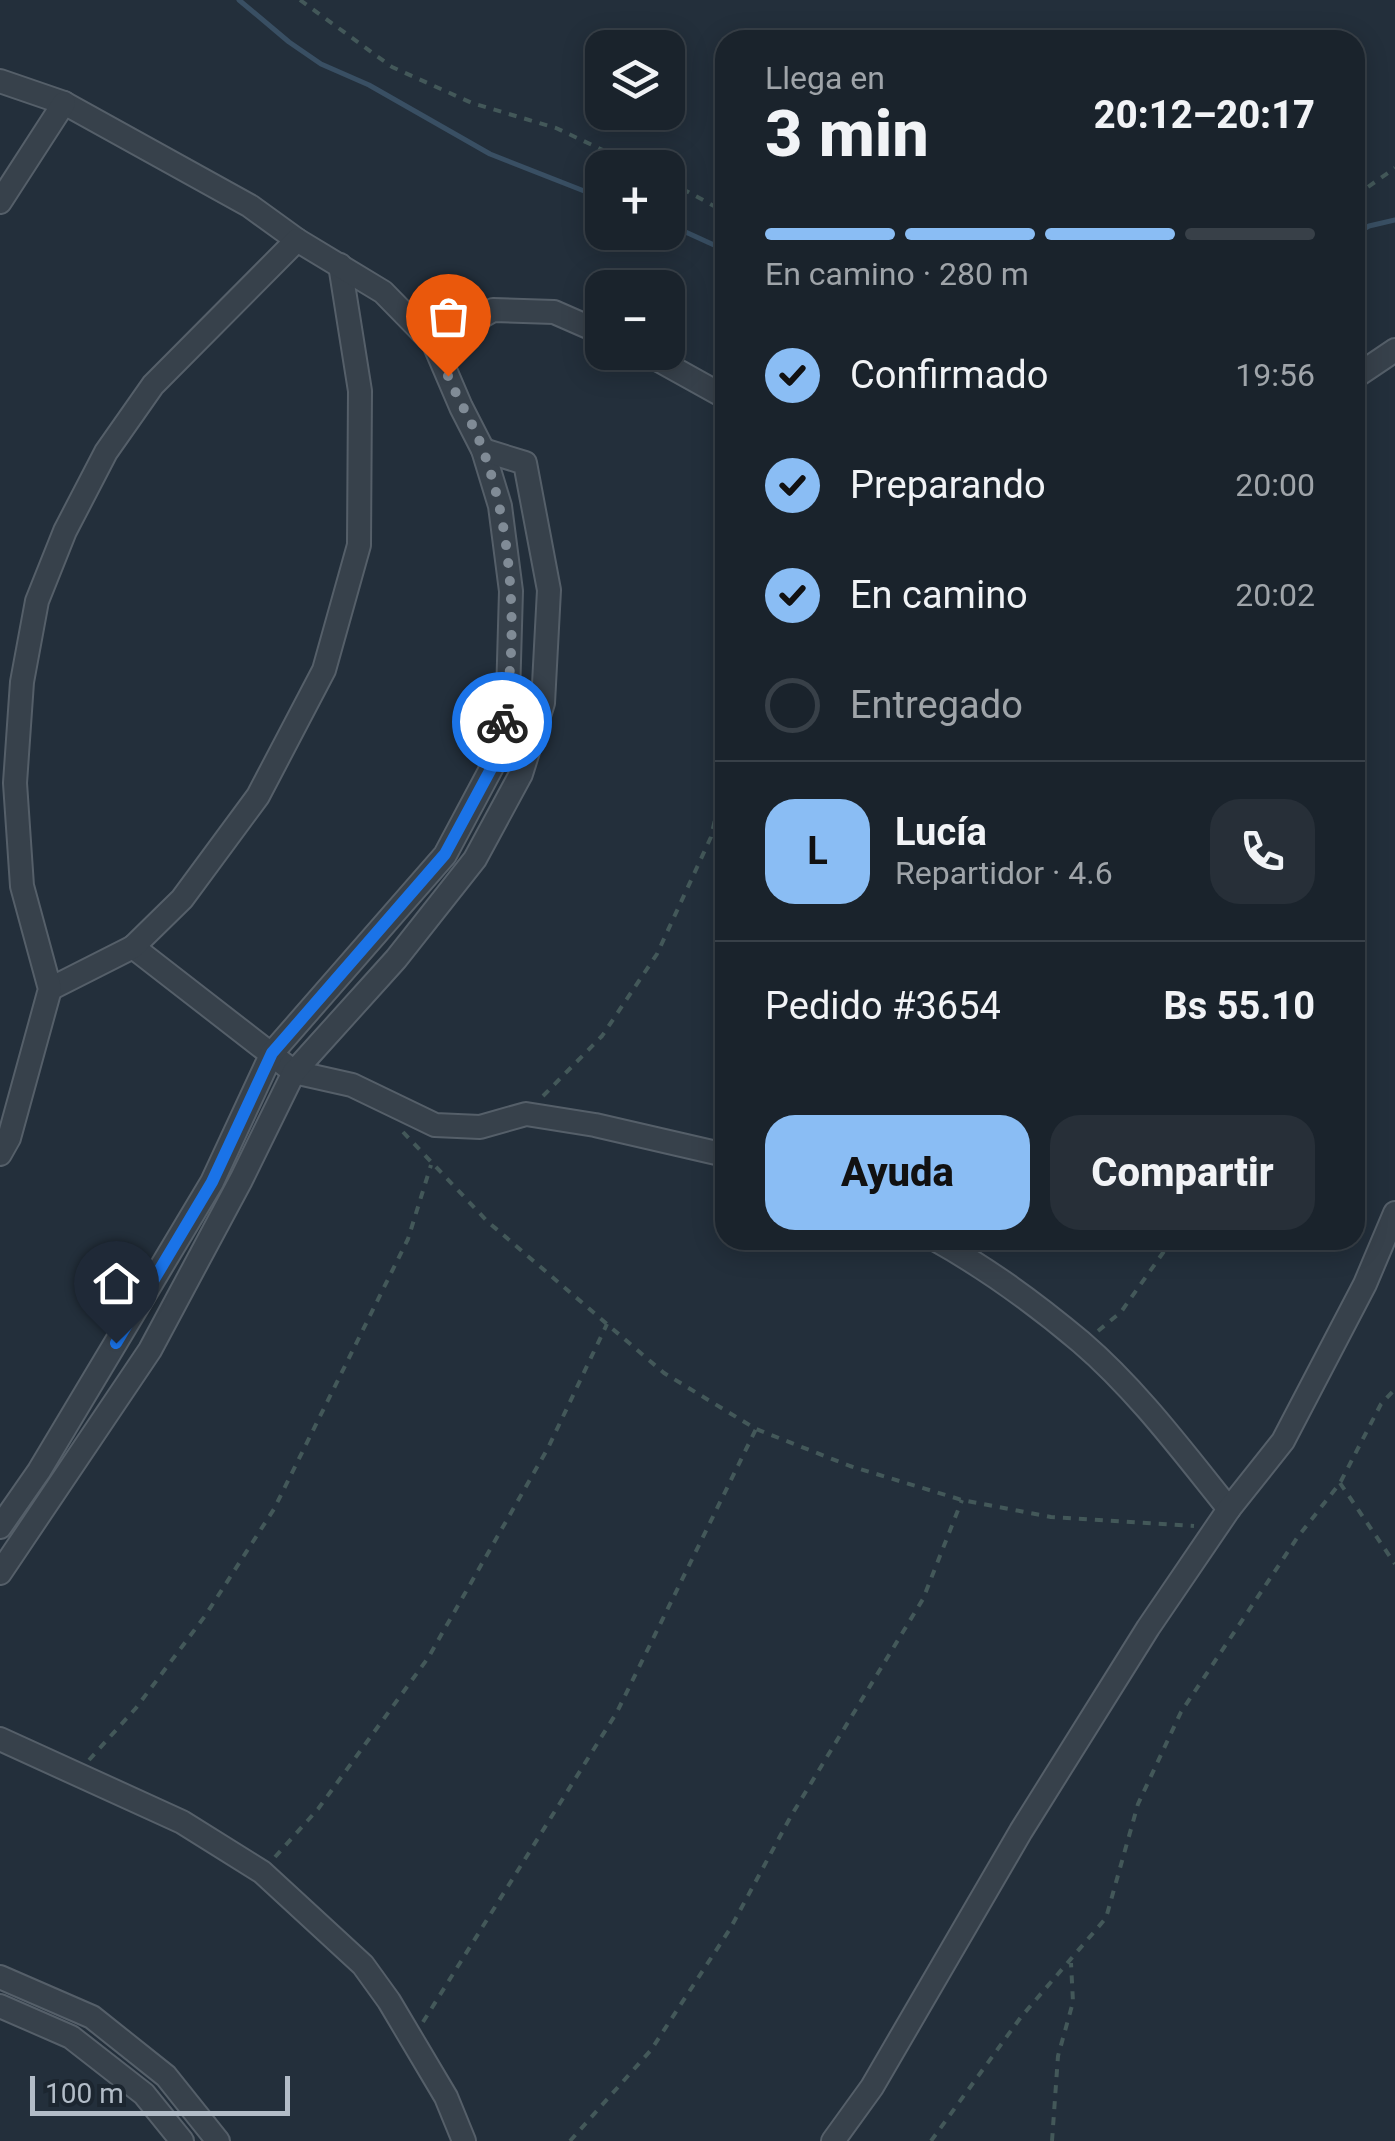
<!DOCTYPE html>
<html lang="es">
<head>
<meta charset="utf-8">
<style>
  :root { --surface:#1a232c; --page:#272f38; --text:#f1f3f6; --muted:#9fa4a9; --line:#384048; --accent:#8abdf4 }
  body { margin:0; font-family:Roboto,sans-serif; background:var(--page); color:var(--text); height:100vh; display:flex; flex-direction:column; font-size:38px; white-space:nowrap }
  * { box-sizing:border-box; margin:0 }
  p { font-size:32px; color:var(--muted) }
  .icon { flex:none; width:55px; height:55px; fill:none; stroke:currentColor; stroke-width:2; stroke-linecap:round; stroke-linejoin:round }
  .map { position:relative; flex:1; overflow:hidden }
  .side { position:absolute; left:715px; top:30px; width:650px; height:1220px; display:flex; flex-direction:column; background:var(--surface); border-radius:30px; box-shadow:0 5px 25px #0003,0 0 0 2px var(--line) }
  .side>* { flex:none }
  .buttons { position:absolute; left:585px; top:30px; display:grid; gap:20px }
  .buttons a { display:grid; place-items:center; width:100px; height:100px; border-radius:20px; background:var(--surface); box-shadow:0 5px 25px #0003,0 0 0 2px var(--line); font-size:50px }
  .scale { position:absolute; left:30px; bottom:25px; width:260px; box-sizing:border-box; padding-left:10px; border:5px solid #b2bcc7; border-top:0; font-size:28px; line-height:35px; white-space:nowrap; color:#b2bcc7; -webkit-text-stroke:8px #1c2630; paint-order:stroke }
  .pin { position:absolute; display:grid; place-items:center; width:85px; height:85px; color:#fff; margin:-102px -42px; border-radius:50% 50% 50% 0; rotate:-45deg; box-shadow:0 0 10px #0007 }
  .pin .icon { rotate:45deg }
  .courier { position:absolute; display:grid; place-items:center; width:100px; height:100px; margin:-50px; border:8px solid #1a73e8; border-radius:50%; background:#fff; color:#222; box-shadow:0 2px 12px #0007 }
  .summary em { font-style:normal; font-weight:800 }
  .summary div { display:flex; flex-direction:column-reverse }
  .summary { display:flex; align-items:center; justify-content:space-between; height:170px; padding:0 50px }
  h1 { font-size:65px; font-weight:800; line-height:75px }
  .bar { display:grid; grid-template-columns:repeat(4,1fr); gap:15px 10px; align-content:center; height:120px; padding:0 50px }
  .bar i { height:12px; border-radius:8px; background:var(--line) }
  .bar .on { background:var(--accent) }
  .bar p { grid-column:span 4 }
  .line { display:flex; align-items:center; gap:25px; padding:0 50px; border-top:2px solid var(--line) }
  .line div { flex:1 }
  .round { display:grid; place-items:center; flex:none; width:105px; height:105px; border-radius:30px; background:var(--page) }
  ol { padding:0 50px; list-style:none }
  li { display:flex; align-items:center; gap:30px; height:110px }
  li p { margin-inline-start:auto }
  li .icon { padding:10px; border-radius:50%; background:var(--accent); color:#111; stroke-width:4 }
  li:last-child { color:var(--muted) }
  li i { width:55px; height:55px; border:5px solid var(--line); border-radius:50% }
  .button { display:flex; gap:20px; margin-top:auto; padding:20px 50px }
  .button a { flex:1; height:115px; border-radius:30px; background:var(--accent); color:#111; font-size:40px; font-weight:800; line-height:115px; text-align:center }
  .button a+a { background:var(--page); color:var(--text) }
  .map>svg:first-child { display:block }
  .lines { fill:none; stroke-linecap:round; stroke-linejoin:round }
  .stream { stroke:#394f63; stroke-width:5 }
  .minor-casing { stroke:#555f69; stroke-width:26 }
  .path { stroke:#435859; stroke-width:4; stroke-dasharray:8 8; stroke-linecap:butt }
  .minor { stroke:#37414b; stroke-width:22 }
  .done { stroke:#808b96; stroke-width:10; stroke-dasharray:0 18 }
  .route { stroke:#1a73e8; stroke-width:12 }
</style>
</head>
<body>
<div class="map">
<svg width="1395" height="2141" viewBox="0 0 1395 2141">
  <rect width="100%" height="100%" fill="#232f3b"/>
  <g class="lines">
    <g class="stream">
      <path d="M239,0L289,42L321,64L369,85L490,154L602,198"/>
      <path d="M668,224L725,250"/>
      <path d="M1355,234L1369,226L1395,220"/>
    </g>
    <g class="minor-casing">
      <g id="minor">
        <path d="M0,81L64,103L250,206L297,240"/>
        <path d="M0,202L64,103"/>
        <path d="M434,344L493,310L554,312L602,333"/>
        <path d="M644,352L725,397"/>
        <path d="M1355,377L1395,350"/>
        <path d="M133,947L294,1072L352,1085L435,1125L480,1127L526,1114L595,1125L725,1155"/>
        <path d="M50,989L133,947L182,899L258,796L324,670L359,545L360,391L340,265"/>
        <path d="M0,1154L9,1138L50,989L22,886L15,783L22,682L37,601L65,531L106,452L153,385L297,240L383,292L434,344L461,407L483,450L500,506L511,591L508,696L492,767L445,855L272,1053L212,1182L39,1471L0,1527"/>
        <path d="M936,1240C988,1269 1036,1304 1081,1342C1137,1390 1183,1452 1229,1509"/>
        <path d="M0,1573L150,1350L241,1180L294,1072L396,959L475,859L521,774L543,703L549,590L525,463L483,450"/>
        <path d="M0,1739L182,1822L262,1872L363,1965L389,2001L446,2097L464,2141"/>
        <path d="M0,1977L92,2017L166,2076L218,2141"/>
        <path d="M0,2006L71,2037L144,2094L182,2141"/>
        <path d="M833,2141L872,2087L1021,1831L1148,1628L1229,1509L1283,1441L1365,1284L1395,1213"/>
      </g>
    </g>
    <g class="path">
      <path d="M300,0L392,67L472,103L556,128L641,168"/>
      <path d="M668,181L725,212"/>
      <path d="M1355,196L1395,168"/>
      <path d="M716,416L725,496"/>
      <path d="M543,1096L602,1036L657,954L711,837L725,776"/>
      <path d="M403,1132L487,1221L664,1373L756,1429L850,1466L962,1500L1051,1517L1194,1526"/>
      <path d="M1098,1331L1121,1312L1172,1240"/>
      <path d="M1340,1483L1395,1564"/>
      <path d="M89,1760L136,1708L205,1616L274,1509L408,1239L431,1165"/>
      <path d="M275,1857L318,1809L428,1658L548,1448L607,1324"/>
      <path d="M423,2022L617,1712L756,1429"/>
      <path d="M570,2141L651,2050L730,1929L791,1816L923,1599L962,1500"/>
      <path d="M931,2141L1021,2017L1106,1918L1138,1804L1181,1712L1297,1538L1340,1483L1381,1404L1395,1389"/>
      <path d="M1052,2141L1058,2056L1073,2002L1071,1963"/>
    </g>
    <use href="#minor" class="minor"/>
  </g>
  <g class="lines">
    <path class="done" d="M448,376C459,402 475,426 484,453C512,528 520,644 502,722"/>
    <path class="route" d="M116,1343L212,1182L272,1053L445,854L492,767L502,722"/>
  </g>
</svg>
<div class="buttons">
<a><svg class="icon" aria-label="layers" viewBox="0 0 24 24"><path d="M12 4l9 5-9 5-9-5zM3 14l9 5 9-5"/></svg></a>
<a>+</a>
<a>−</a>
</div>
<div class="scale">100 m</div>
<div class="pin" style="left:448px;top:376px;background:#ea580c"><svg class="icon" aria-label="bag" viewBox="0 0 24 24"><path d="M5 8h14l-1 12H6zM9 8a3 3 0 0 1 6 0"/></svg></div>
<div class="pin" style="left:116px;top:1343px;background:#1f2937"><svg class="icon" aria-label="home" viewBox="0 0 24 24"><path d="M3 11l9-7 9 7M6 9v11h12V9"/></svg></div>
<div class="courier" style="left:502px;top:722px"><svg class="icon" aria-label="bike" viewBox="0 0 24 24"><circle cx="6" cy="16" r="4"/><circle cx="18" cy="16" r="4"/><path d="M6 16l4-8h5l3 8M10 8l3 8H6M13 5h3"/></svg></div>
<section class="side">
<div class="summary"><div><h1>3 min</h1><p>Llega en</p></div><em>20:12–20:17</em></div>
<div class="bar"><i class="on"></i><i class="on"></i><i class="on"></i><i></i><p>En camino · 280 m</p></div>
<ol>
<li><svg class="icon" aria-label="check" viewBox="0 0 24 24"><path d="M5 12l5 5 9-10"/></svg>Confirmado<p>19:56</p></li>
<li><svg class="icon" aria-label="check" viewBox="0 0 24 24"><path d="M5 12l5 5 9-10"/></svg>Preparando<p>20:00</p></li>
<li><svg class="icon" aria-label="check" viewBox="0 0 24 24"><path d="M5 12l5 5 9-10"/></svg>En camino<p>20:02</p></li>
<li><i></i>Entregado</li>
</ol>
<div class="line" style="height:180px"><b class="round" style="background:var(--accent);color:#111">L</b><div><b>Lucía</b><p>Repartidor · 4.6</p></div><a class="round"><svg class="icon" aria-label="phone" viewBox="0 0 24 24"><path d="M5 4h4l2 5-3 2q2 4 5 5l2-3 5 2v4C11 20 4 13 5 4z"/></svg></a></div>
<div class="line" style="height:130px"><div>Pedido #3654</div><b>Bs 55.10</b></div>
<div class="button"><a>Ayuda</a><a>Compartir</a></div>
</section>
</div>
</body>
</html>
